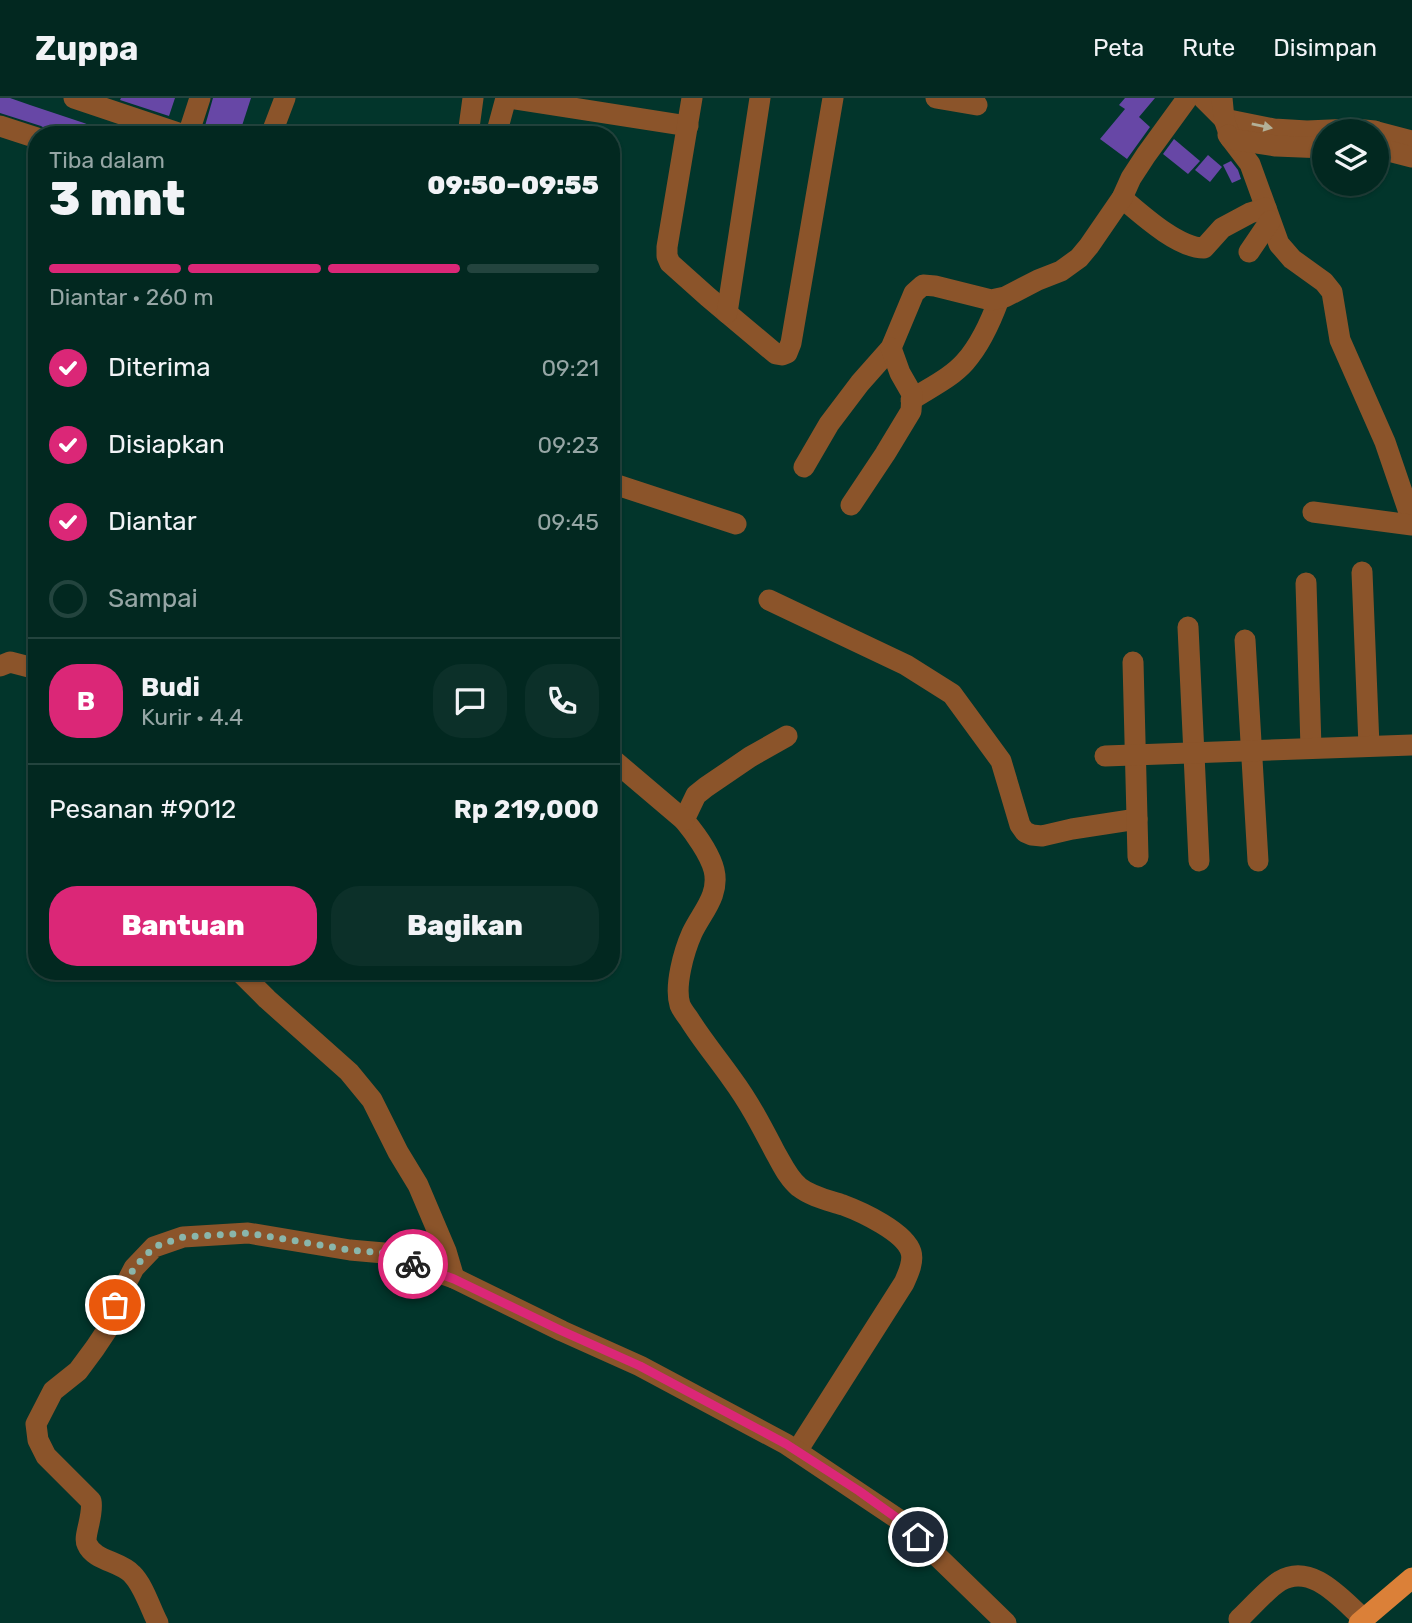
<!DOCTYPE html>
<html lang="id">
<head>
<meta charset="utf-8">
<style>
  :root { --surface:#022820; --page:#0c3029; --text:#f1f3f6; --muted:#96a6a5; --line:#23443e; --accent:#db2777 }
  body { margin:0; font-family:Rubik,sans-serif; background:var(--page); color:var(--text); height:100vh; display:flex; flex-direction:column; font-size:26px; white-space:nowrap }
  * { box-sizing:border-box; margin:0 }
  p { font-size:23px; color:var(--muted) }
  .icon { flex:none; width:38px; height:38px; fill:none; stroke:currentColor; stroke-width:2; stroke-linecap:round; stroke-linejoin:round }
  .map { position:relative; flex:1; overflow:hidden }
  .drawer { position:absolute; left:28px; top:28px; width:592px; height:854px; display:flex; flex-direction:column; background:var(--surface); border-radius:28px; box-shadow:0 2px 5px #0004,0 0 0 2px var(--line) }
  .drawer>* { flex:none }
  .fabs { position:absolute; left:1312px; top:21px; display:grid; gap:14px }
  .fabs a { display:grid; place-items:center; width:77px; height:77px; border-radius:50%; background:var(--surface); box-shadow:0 2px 5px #0004,0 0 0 2px var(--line); font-size:35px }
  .pin { position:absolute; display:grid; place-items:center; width:60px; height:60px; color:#fff; margin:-30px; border:4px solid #fff; border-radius:50%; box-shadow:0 2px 7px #0007 }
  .courier { position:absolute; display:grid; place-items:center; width:70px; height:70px; margin:-35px; border:5px solid #db2777; border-radius:50%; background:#fff; color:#222; box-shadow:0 2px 9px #0007 }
  .overview em { font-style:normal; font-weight:800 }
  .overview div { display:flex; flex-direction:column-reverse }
  .overview { display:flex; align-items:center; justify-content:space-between; height:119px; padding:0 21px }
  h1 { font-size:46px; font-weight:800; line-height:52px }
  .bar { display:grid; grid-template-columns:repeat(4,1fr); gap:10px 7px; align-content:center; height:84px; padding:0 21px }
  .bar i { height:9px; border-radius:5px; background:var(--line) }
  .bar .selected { background:var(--accent) }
  .bar p { grid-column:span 4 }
  .line { display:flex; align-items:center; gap:18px; padding:0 21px; border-top:2px solid var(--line) }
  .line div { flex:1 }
  .round { display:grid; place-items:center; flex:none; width:74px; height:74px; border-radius:28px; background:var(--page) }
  ol { padding:0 21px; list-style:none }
  li { display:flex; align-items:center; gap:21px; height:77px }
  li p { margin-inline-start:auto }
  li .icon { padding:7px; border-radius:50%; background:var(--accent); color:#fff; stroke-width:4 }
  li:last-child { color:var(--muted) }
  li i { width:38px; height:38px; border:4px solid var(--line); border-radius:50% }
  .action { display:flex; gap:14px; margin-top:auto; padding:14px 21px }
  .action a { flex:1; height:80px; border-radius:28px; background:var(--accent); color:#fff; font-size:28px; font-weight:800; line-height:80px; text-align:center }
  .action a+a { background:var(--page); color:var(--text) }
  header { display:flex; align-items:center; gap:42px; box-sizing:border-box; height:98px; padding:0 35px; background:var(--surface); border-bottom:2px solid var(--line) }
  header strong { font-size:33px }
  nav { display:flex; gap:38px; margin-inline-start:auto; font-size:24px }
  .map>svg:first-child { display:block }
  .building { fill:#6747a6 }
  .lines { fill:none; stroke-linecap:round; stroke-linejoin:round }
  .minor { stroke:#8b542a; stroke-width:21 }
  .major { stroke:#db8038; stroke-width:21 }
  .oneway { fill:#b3b097 }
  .done { stroke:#8ab6ab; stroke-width:7; stroke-dasharray:0 12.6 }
  .route { stroke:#db2777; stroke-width:9 }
</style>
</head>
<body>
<header>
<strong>Zuppa</strong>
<nav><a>Peta</a><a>Rute</a><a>Disimpan</a></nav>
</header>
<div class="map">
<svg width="1412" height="1525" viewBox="0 0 1412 1525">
  <rect width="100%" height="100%" fill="#02352b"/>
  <g class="building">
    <path d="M0,0H10L30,7L84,25L110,35V37H50L46,31L41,28L0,15Z"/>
    <path d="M121,0H175L169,18L120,2Z"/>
    <path d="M213,0H251L239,37H209L203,35Z"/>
    <path d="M1125,0H1155L1139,19L1150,29L1127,61L1100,41L1125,11L1119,7Z"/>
    <path d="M1174,41L1200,63L1188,76L1163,56Z"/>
    <path d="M1208,57L1222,69L1210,84L1195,72Z"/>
    <path d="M1231,63L1238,72L1241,81L1232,85L1223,67Z"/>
  </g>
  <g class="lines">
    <g class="minor">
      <path d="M74,0L184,37"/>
      <path d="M509,0L688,28"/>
      <path d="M692,0L667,149V158L670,165L708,199L776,256L782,257L787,255L791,245L833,0"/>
      <path d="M936,0L977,7"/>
      <path d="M1203,0L1224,21L1274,31L1307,33L1353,31L1375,33"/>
      <path d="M1222,0L1224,21L1231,41L1250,66L1279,146L1292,161L1324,184L1332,194L1340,242L1385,344L1412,423"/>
      <path d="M0,28L37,40"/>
      <path d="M1377,34L1412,43"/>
      <path d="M188,37L200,0"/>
      <path d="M271,37L285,0"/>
      <path d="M468,37L473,0"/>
      <path d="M496,37L506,0"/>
      <path d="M1228,37L1231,41L1276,48L1325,50"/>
      <path d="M1377,50L1412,59"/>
      <path d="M1122,100C1142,117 1178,150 1204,150L1222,130L1250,115L1266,110"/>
      <path d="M1249,154L1270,123"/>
      <path d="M727,215L760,0"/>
      <path d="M911,302C929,290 951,280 965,264C981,246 991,223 999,201"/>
      <path d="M804,369L829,326L860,285L891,250L914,195L923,187L935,188L991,202L1005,199L1038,182L1061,173L1079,160L1089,148L1122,100L1131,80L1146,57L1186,2"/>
      <path d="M611,385L736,426"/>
      <path d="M851,407L885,356L911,313L912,296L900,275L891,250"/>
      <path d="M1313,414L1412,427"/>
      <path d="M1362,474L1369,648"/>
      <path d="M1306,485L1311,650"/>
      <path d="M769,502L906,567L952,596L1001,663L1020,727L1025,734L1032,737L1042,738L1072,731L1137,721"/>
      <path d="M1188,529L1199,763"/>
      <path d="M1245,542L1258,763"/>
      <path d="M1133,564L1138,759"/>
      <path d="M0,568L10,564L37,571"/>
      <path d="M787,638L750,659L706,689L696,697L684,722C694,734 710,756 714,772C720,797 702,814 692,835C684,853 674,888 680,907C682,912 686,917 689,921C702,942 718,961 732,981C749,1004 762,1029 775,1054C782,1066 788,1080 799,1089C812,1099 828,1102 843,1107C862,1114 905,1134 911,1154C914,1164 908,1176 904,1185L797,1353"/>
      <path d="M1105,658L1412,647"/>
      <path d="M611,660L684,722"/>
      <path d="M239,873L267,901L349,974L372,1002L398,1054L418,1087L446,1153L454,1180"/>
      <path d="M1239,1521C1250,1511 1269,1489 1280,1483C1312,1464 1342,1502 1364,1521"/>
      <path d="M158,1525C150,1510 144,1488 132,1476C120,1463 94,1463 87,1446C83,1439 94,1417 91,1403L46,1358L38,1342L36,1326L53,1293L78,1273L95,1250L107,1232L115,1207L134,1170L154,1149L183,1139L248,1135L350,1152L384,1155L454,1180L562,1233L640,1268L786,1346L901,1423L1006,1525"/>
    </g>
    <path class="major" d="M1359,1525L1412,1480"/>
  </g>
  <defs><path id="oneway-solid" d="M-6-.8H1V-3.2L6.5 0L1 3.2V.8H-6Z" transform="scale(1.75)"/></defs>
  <use class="oneway" href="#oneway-solid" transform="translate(1262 28) rotate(12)"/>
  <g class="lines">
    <path class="done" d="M115,1207L134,1170L154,1149L183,1139L248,1135L350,1152L384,1155L413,1166"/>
    <path class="route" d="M413,1166L454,1181L562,1233L640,1268L786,1346L859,1393L901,1423L918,1439"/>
  </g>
</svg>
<div class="fabs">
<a><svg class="icon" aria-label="layers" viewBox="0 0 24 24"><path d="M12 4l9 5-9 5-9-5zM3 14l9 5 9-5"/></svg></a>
</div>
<div class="pin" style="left:115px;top:1207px;background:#ea580c"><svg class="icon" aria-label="bag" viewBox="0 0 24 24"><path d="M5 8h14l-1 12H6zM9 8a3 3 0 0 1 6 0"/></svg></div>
<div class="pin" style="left:918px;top:1439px;background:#1f2937"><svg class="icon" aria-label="home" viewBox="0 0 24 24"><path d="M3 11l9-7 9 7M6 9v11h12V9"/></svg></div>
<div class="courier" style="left:413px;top:1166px"><svg class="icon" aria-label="bike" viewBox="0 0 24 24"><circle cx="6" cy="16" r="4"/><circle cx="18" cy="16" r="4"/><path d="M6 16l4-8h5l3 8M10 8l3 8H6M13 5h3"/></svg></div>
<section class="drawer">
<div class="overview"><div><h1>3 mnt</h1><p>Tiba dalam</p></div><em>09:50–09:55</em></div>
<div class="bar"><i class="selected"></i><i class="selected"></i><i class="selected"></i><i></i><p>Diantar · 260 m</p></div>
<ol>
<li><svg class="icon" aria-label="check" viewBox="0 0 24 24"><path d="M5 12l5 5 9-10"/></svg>Diterima<p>09:21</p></li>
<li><svg class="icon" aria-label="check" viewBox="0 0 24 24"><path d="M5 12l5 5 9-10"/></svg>Disiapkan<p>09:23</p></li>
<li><svg class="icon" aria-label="check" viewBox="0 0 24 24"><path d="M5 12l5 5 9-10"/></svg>Diantar<p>09:45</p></li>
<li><i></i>Sampai</li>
</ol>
<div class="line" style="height:126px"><b class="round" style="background:var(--accent);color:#fff">B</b><div><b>Budi</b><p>Kurir · 4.4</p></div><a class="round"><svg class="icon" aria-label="chat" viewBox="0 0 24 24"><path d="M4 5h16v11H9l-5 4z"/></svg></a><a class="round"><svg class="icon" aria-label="phone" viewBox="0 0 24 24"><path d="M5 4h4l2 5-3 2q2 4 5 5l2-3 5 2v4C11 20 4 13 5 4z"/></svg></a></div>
<div class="line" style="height:91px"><div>Pesanan #9012</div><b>Rp 219,000</b></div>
<div class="action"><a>Bantuan</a><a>Bagikan</a></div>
</section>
</div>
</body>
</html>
